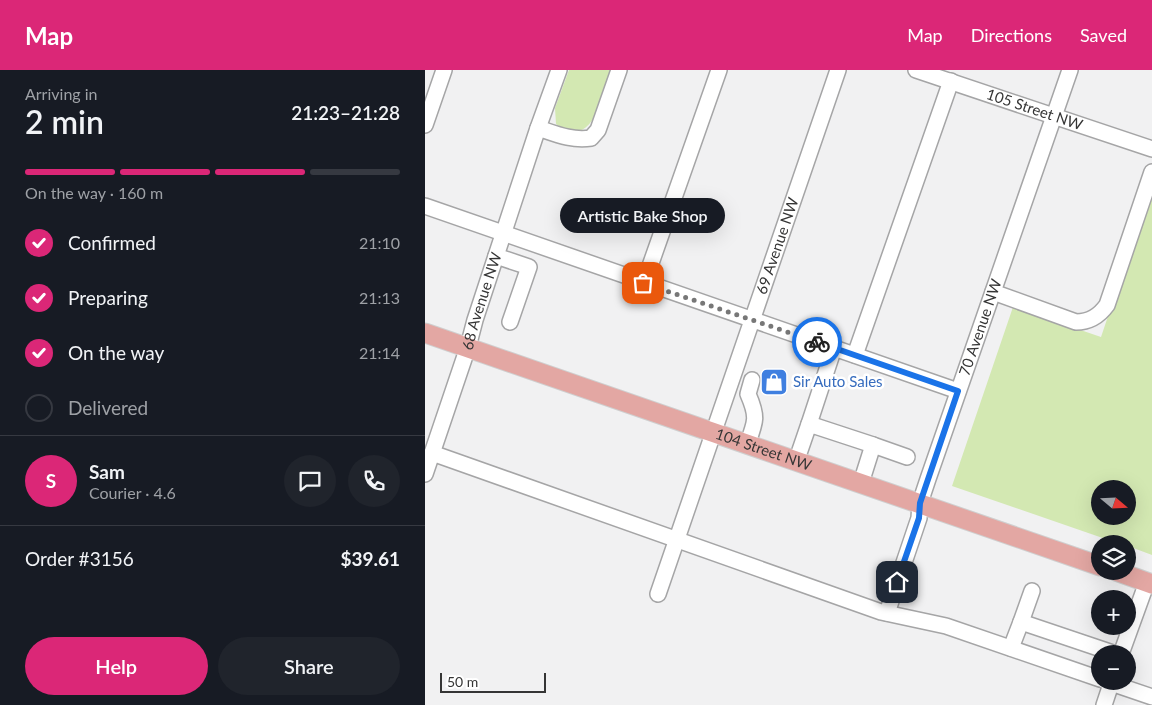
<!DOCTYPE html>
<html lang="en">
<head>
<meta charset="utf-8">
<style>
  :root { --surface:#171b24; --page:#20242c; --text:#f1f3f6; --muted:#9ea1a6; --line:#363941; --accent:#db2777 }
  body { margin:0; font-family:Lato,sans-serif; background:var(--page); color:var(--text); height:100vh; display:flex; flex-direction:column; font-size:19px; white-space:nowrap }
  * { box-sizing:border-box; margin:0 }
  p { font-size:16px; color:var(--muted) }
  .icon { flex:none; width:28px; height:28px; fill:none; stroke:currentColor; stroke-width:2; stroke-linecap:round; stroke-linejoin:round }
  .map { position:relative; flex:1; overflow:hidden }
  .side { display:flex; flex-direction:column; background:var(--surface); width:425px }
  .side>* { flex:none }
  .needle { width:32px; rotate:109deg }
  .fabs { position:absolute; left:666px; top:410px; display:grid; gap:10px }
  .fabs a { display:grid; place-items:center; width:45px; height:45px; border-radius:50%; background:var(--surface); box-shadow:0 5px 20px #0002; font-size:25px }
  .scale { position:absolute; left:15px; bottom:12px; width:106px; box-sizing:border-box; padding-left:5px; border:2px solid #353535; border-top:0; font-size:14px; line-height:18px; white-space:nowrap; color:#353535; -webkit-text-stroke:4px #fff; paint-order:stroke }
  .pin { position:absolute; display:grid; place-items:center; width:42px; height:42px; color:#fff; margin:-21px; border-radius:10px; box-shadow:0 2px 8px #0006 }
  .courier { position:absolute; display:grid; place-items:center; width:50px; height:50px; margin:-25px; border:4px solid #1a73e8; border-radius:50%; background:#fff; color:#222; box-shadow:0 1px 6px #0007 }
  .bubble { position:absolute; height:35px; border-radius:18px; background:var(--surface); box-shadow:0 5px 20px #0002; font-size:16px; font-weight:600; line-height:35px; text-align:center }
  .overview em { font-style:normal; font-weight:600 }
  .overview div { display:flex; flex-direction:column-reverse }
  .overview { display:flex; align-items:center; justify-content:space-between; height:85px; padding:0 25px }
  h1 { font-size:32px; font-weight:600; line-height:38px }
  .bar { display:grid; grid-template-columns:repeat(4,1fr); gap:8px 5px; align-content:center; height:60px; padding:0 25px }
  .bar i { height:6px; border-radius:4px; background:var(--line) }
  .bar .active { background:var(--accent) }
  .bar p { grid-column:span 4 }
  .line { display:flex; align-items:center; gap:12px; padding:0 25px; border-top:1px solid var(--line) }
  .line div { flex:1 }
  .round { display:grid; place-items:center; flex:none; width:52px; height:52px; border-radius:26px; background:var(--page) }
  ol { padding:0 25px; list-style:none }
  li { display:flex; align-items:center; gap:15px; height:55px }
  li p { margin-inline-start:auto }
  li .icon { padding:5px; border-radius:50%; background:var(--accent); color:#fff; stroke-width:4 }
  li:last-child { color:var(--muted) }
  li i { width:28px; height:28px; border:2px solid var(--line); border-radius:50% }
  .cta { display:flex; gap:10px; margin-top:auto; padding:10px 25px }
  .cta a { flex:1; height:58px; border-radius:30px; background:var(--accent); color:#fff; font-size:20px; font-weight:600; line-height:58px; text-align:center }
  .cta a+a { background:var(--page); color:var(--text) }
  header { display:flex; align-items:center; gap:30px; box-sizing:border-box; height:70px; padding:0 25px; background:var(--accent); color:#fff }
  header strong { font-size:24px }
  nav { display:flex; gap:28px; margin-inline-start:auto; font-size:18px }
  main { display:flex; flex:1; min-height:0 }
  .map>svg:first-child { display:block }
  .green { fill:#d3e8b2; fill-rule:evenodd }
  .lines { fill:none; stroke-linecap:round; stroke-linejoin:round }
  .minor-casing { stroke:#a5a5a6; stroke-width:18 }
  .major-casing { stroke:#cfcfcf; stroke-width:21 }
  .minor { stroke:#fff; stroke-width:15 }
  .major { stroke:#e3a7a3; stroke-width:19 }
  .done { stroke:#777; stroke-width:5; stroke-dasharray:0 9 }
  .route { stroke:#1a73e8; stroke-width:6 }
  .labels { text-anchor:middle; stroke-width:5; stroke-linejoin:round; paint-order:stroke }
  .street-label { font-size:15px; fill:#353535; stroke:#fff }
  .shop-label { font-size:15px; fill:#366cbe; stroke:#fff; text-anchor:start }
</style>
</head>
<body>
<header>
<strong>Map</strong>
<nav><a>Map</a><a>Directions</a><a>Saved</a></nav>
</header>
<main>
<section class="side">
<div class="overview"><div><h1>2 min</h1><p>Arriving in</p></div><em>21:23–21:28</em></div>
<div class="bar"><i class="active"></i><i class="active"></i><i class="active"></i><i></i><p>On the way · 160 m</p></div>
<ol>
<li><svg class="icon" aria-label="check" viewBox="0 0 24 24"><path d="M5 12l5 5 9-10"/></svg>Confirmed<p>21:10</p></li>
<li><svg class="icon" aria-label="check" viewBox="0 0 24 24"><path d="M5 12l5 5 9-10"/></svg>Preparing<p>21:13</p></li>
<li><svg class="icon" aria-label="check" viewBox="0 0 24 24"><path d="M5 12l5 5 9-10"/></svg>On the way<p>21:14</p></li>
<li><i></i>Delivered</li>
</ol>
<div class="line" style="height:90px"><b class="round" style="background:var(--accent);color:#fff">S</b><div><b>Sam</b><p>Courier · 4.6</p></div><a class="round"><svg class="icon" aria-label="chat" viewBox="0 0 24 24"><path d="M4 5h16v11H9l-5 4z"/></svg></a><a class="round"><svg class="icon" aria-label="phone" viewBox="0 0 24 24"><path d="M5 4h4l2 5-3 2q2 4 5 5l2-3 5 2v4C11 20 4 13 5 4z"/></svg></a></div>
<div class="line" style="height:65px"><div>Order #3156</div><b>$39.61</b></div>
<div class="cta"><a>Help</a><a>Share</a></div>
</section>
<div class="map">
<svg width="727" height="635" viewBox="0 0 727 635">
  <rect width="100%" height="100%" fill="#f1f1f2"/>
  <g class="green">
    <path d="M144,0H186C177,25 169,82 131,54L130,38Z"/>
    <path d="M727,116V485L703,476L702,474H695L527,416L588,237L676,267ZM675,419H702V446H675Z"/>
  </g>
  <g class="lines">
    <g class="minor-casing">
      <g id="minor">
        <path id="s1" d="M491,0L727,79"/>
        <path d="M0,55L19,0"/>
        <path d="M113,58C131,64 147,71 166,68L173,60L194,0"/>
        <path d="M0,136L533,321"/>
        <path d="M71,186L104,197L85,252"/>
        <path d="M219,213L294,0"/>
        <path d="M568,222L651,252C665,252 674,246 682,235L727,102"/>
        <path d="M430,285L526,11"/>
        <path d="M384,354L409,278"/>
        <path d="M322,375C331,351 333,347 323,324L327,310"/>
        <path d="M448,375L482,387"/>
        <path d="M7,383L456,542L521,556L675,609"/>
        <path d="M371,392L384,354L448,375L436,413"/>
        <path id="s2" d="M0,404L43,277L50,250L113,58L134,0"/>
        <path d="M607,521L596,552L691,584"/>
        <path id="s3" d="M233,524L413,0"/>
        <path id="s4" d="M462,543L494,448L495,433L503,409L645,0"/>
        <path d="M586,578L596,552"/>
        <path d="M696,584L722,512"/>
        <path d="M680,611L727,627"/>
        <path d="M679,635L687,611"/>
      </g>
    </g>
    <g class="major-casing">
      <g id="major">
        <path id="s5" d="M0,263L675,496"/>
        <path d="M691,501L727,514"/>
      </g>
    </g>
    <use href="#minor" class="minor"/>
    <use href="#major" class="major"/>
  </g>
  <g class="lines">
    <path class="done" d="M218,213L392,272"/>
    <path class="route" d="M392,272L533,321L495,433L494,448L472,512"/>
  </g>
  <defs>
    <g id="shop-square" transform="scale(1.4375)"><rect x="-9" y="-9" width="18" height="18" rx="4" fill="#3f7fe0" stroke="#fff"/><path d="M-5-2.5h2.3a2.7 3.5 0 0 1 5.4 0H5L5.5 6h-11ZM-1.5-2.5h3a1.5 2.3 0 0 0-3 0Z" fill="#fff"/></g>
  </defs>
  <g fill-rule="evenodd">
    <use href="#shop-square" x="349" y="312"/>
  </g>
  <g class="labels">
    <g class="street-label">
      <text dy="5" stroke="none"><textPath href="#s1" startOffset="125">105 Street NW</textPath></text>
      <text dy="5" stroke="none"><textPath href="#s3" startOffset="368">69 Avenue NW</textPath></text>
      <text dy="5" stroke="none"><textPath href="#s2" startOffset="182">68 Avenue NW</textPath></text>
      <text dy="5" stroke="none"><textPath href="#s4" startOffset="301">70 Avenue NW</textPath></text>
      <text dy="5" stroke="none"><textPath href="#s5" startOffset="358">104 Street NW</textPath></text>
    </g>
    <g class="shop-label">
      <text x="368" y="317">Sir Auto Sales</text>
    </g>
  </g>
</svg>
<div class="fabs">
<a><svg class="needle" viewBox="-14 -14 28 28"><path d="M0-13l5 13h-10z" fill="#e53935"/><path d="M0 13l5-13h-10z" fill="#9ea1a6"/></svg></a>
<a><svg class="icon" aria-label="layers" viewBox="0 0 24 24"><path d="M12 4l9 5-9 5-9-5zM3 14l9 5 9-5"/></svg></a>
<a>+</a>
<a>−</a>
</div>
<div class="scale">50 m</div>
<div class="pin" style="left:218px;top:213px;background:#ea580c"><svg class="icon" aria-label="bag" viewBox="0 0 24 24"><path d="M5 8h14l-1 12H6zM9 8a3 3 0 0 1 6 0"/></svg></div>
<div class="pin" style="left:472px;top:512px;background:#1f2937"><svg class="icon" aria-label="home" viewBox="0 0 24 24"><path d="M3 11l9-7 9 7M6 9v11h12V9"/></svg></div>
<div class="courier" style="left:392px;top:272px"><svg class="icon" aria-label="bike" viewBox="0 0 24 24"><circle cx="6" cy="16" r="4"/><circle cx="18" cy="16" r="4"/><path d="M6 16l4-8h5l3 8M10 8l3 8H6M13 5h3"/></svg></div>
<div class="bubble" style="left:135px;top:128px;width:165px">Artistic Bake Shop</div>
</div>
</main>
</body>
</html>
